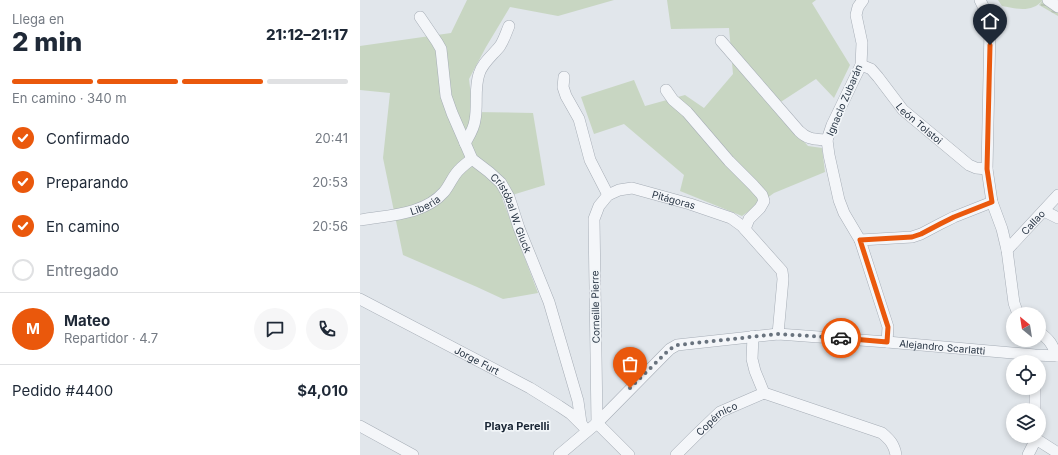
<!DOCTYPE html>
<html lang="es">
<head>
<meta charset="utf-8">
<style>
  :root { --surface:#fff; --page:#f6f6f7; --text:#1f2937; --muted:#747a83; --line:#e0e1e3; --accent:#ea580c }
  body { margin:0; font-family:Inter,sans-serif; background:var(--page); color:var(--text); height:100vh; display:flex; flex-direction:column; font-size:15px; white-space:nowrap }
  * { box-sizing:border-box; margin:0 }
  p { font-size:13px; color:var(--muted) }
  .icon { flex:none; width:22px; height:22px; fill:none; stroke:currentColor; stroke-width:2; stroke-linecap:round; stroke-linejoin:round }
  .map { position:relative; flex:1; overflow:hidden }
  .panel { display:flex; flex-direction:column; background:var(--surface); width:360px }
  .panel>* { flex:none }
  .needle { width:26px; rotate:330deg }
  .tools { position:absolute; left:646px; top:307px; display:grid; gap:8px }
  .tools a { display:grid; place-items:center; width:40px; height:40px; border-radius:50%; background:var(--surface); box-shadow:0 2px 6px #0003; font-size:20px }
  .pin { position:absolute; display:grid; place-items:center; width:34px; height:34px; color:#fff; margin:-41px -17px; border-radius:50% 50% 50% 0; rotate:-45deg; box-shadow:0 0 4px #0007 }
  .pin .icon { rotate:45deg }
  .courier { position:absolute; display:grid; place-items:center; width:40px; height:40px; margin:-20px; border:3px solid #ea580c; border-radius:50%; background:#fff; color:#222; box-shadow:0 1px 5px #0007 }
  .overview em { font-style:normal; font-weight:800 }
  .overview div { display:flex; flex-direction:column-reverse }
  .overview { display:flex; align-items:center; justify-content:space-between; height:68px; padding:0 12px }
  h1 { font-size:26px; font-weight:800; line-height:30px }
  .bar { display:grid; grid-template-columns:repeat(4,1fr); gap:6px 4px; align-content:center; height:48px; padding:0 12px }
  .bar i { height:5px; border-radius:3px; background:var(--line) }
  .bar .current { background:var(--accent) }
  .bar p { grid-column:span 4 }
  .line { display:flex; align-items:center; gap:10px; padding:0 12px; border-top:1px solid var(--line) }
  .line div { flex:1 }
  .round { display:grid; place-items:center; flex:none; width:42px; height:42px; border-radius:21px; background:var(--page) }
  ol { padding:0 12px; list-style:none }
  li { display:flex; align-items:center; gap:12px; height:44px }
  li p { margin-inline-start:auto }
  li .icon { padding:4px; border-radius:50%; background:var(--accent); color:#fff; stroke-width:4 }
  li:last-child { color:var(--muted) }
  li i { width:22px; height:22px; border:2px solid var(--line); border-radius:50% }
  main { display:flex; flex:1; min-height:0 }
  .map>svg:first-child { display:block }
  .grass { fill:#c8d6c2 }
  .wetland { fill:url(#wetland-marsh) }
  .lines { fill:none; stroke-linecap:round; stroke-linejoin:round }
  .minor-casing { stroke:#a6adb6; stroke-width:12 }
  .minor { stroke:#f4f6f9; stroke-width:11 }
  .done { stroke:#69737e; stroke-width:4; stroke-dasharray:0 7.2 }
  .route { stroke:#ea580c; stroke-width:5 }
  .labels { text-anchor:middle; stroke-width:3.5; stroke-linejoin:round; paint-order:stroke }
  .street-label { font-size:10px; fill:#283544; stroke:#f1f5f8 }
  .neighbourhood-label { font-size:11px; font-weight:bold; fill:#1a2635; stroke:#f1f5f8 }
</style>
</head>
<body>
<main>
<section class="panel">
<div class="overview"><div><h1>2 min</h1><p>Llega en</p></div><em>21:12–21:17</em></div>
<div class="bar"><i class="current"></i><i class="current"></i><i class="current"></i><i></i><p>En camino · 340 m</p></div>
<ol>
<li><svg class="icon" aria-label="check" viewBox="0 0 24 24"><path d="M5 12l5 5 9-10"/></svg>Confirmado<p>20:41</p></li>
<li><svg class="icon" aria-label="check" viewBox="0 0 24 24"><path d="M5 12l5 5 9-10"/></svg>Preparando<p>20:53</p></li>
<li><svg class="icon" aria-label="check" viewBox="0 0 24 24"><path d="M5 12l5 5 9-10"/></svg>En camino<p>20:56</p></li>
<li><i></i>Entregado</li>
</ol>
<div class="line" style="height:72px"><b class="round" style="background:var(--accent);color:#fff">M</b><div><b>Mateo</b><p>Repartidor · 4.7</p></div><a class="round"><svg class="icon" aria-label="chat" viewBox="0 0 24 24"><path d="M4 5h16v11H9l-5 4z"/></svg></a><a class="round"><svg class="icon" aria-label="phone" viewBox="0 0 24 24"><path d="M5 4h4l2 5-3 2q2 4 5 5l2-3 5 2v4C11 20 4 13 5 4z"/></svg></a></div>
<div class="line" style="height:52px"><div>Pedido #4400</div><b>$4,010</b></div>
</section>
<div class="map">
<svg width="698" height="455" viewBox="0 0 698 455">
  <defs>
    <pattern id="wetland-marsh" width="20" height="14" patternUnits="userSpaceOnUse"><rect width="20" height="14" fill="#c8d6c2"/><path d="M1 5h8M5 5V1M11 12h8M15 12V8" fill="none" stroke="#acb8a8"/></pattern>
  </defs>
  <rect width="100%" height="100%" fill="#e1e6eb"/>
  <g class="grass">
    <path d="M107,0H254L198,16L150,7L126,47L109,79L113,112L173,113L185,185L142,198L178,293L143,299L117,287L43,255L23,158L30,93L0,90V46L91,33Z"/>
    <path d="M307,0H456L452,3L490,65L474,98L456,79L413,107L448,146L462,148L465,172L414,193L382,216L320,191L324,175L264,124L234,134L221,97L274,80L285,106L325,95L344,108L373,74L369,28L311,29Z"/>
    <path d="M638,0H683C672,13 657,9 642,6Z"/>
  </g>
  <path class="wetland" d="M683,0H698V16L679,5Z"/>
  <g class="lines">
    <g class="minor-casing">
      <g id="minor">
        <path d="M503,0L498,7L496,15L502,43L501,65L472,125L467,140L469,155L479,200L484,213L500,240L528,327L527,342"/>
        <path d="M620,0C625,10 629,18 630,29L627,169L632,202L642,229L647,250L654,303L658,314"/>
        <path d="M688,0L698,7"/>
        <path id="s1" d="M60,17L77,42L81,49L86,96L92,113L112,159L129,172L141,183L149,197L159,228L189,302L218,401L221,423"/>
        <path d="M361,41L439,131C448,140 455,139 467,140"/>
        <path id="s2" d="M501,65L511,69L518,77L543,110L609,165L616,168L627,169"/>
        <path d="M204,77L203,87L206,96L219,119L230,160L248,195"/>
        <path d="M306,90L313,100L327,112L369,161L393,185L402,195L404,201L400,208L389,219L385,229"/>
        <path d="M105,143C109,136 114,129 115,120C118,105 114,89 119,74C122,63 133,55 140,46C144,40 146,33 149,26"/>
        <path d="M684,211L698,218"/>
        <path id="s3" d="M0,220C28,215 64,215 84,192C90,185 93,175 100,169C104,165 108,162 112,159"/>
        <path d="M500,240L552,237L561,234L580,224L594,217L632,202"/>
        <path id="s4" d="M647,250L698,195"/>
        <path id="s5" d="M0,299L151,378L170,388L199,406L211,414L223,426"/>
        <path d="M679,332C690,340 692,344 697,356"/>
        <path d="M393,336L392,359L395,371L404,393L522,433C530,440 534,444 536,455"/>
        <path d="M675,388V410"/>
        <path d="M0,426L53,455"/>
        <path d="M676,439L698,453"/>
        <path id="s6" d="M199,455L237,423L304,355L310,349L317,345L418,334L527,342L675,355L698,356"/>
        <path id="s7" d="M269,455L237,423L234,219L239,206L248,195L259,190L272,188L330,204L371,218L382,226L422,271L423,279L418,334"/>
        <path id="s8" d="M316,455L336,435L360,412L404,393"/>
        <path d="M668,455L676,439V436"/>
      </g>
    </g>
    <use href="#minor" class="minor"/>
  </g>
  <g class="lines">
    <path class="done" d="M270,388L310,349L317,345L418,334L481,338"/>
    <path class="route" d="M481,338L527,342L528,327L500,240L552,237L561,234L580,224L594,217L632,202L627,169L630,45"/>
  </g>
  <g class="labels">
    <g class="street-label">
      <text transform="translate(484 100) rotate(-67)" y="4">Ignacio Zubarán</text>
      <text dy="4" stroke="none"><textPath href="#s2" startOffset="84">León Tolstoi</textPath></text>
      <text dy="4" stroke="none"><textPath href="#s7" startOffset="346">Pitágoras</textPath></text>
      <text dy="4" stroke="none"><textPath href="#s3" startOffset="67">Liberia</textPath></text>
      <text dy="4" stroke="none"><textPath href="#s1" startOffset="223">Cristóbal W. Gluck</textPath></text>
      <text dy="4" stroke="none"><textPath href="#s4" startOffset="38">Callao</textPath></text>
      <text transform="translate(235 307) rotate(-91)" y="4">Corneille Pierre</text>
      <text dy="4" stroke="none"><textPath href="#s6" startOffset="428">Alejandro Scarlatti</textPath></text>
      <text dy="4" stroke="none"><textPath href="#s5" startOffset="132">Jorge Furt</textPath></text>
      <text dy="4" stroke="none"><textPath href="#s8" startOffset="55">Copérnico</textPath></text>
    </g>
    <g class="neighbourhood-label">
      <text x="157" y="430">Playa Perelli</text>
    </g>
  </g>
</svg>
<div class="tools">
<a><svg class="needle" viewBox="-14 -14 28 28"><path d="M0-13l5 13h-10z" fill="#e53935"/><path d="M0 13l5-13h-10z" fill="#747a83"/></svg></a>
<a><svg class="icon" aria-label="locate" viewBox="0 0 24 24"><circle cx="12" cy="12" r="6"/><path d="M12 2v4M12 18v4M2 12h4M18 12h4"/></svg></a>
<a><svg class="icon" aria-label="layers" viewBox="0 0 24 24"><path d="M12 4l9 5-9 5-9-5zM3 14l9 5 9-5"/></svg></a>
</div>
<div class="pin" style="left:270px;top:388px;background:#ea580c"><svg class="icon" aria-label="bag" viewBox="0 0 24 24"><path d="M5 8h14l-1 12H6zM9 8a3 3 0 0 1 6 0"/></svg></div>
<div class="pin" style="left:630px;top:45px;background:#1f2937"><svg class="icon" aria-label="home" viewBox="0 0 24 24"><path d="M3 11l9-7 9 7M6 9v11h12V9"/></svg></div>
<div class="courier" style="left:481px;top:338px"><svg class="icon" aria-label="car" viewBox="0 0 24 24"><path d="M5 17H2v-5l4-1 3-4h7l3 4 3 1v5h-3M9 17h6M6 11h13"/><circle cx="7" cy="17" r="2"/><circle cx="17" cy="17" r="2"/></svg></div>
</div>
</main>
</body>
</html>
